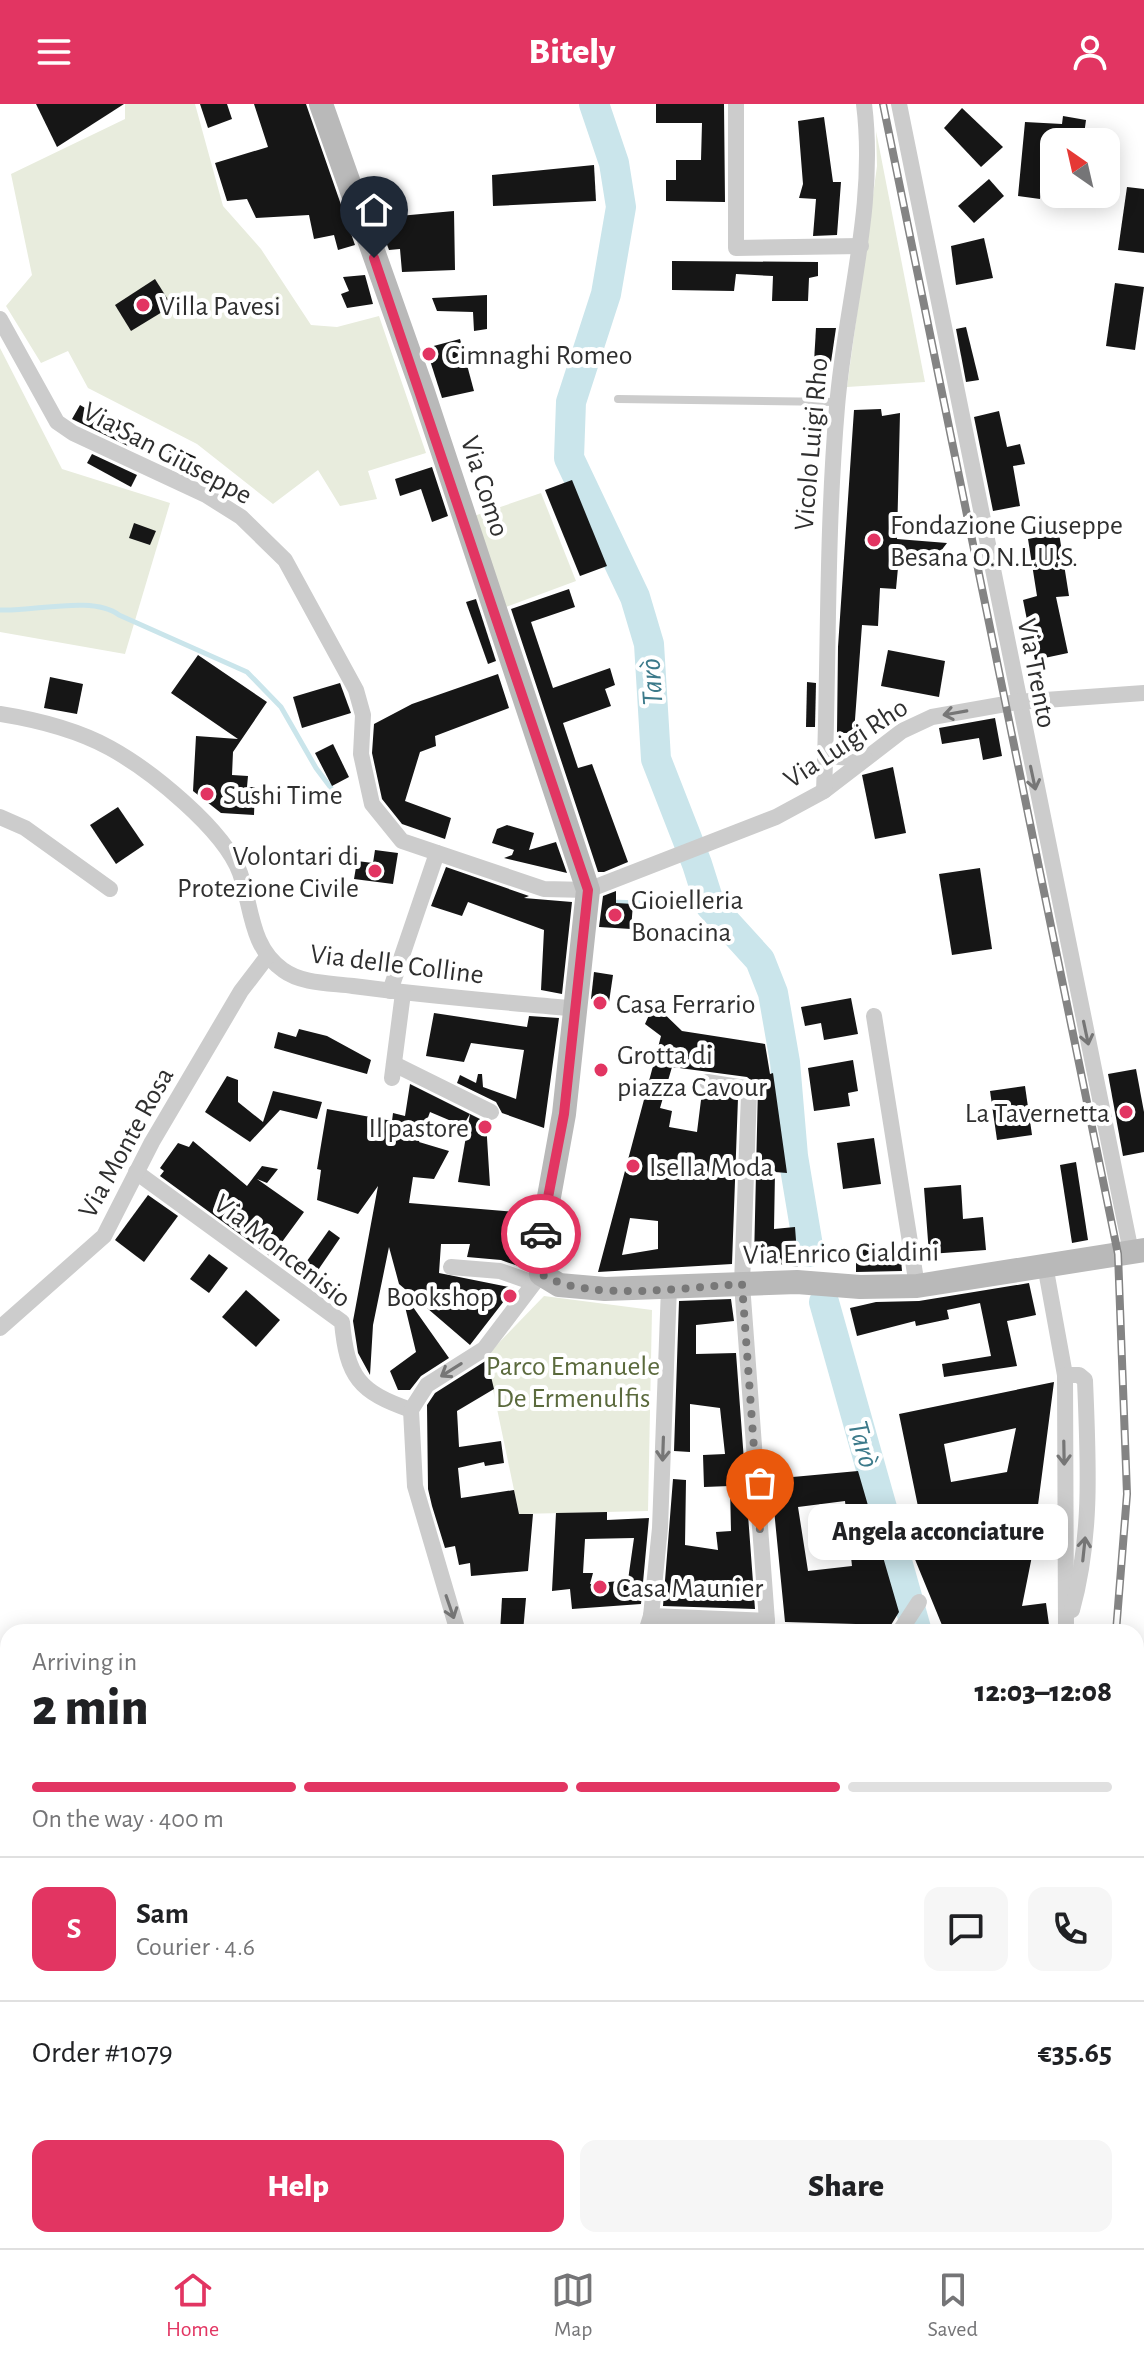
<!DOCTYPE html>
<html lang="en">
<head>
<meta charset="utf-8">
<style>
  :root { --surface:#fff; --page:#f6f6f6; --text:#202124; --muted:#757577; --line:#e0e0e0; --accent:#e23562 }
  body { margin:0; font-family:"Alegreya Sans",sans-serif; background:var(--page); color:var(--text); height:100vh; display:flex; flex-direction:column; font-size:30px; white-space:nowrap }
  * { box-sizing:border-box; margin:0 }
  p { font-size:26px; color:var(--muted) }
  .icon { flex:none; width:44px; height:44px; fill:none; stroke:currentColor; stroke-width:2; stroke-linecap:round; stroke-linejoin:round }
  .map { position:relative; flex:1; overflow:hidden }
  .sheet { position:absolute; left:0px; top:1520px; width:1144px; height:624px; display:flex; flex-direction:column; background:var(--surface); border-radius:24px 24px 0 0; box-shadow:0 4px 20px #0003 }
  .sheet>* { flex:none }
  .needle { width:52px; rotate:326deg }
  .buttons { position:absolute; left:1040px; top:24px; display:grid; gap:16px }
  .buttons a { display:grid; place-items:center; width:80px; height:80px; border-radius:16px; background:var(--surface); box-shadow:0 4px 20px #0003; font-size:40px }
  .pin { position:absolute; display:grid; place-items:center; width:68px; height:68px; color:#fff; margin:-82px -34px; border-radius:50% 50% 50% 0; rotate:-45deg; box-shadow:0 0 8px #0007 }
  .pin .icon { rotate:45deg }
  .courier { position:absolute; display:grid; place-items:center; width:80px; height:80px; margin:-40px; border:6px solid #e23562; border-radius:50%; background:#fff; color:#222; box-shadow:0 2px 10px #0007 }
  .bubble { position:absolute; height:56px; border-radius:16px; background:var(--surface); box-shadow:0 4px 20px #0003; font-size:26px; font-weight:800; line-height:56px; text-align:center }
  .headline em { font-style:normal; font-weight:800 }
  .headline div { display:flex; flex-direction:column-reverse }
  .headline { display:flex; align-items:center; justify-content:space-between; height:136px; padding:0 32px }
  h1 { font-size:52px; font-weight:800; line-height:60px }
  .bar { display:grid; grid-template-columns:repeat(4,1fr); gap:12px 8px; align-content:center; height:96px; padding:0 32px }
  .bar i { height:10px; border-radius:6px; background:var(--line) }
  .bar .selected { background:var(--accent) }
  .bar p { grid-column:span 4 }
  .line { display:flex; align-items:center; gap:20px; padding:0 32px; border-top:2px solid var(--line) }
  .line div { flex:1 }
  .round { display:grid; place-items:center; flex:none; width:84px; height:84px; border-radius:16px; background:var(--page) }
  .action { display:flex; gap:16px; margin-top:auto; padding:16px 32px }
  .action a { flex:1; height:92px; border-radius:16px; background:var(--accent); color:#fff; font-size:32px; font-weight:800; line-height:92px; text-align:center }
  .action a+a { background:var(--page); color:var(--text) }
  header { display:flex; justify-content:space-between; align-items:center; height:104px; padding:0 32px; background:var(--accent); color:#fff; font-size:36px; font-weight:800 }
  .tabs { display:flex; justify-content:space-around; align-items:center; height:112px; border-top:2px solid var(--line); background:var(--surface); font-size:22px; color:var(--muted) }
  .tabs a { display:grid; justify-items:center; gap:4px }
  .tabs .selected { color:var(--accent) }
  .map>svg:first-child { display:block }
  .green { fill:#e8ecdd }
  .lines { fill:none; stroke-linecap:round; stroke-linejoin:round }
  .stream { stroke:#cae5eb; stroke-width:5 }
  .river { stroke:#cae5eb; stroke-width:30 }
  .building { fill:#161616; fill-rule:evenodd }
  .lane { stroke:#ccc; stroke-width:8 }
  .street { stroke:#ccc; stroke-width:16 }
  .secondary { stroke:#b9b9b9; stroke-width:24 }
  .rail-casing { stroke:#848484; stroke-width:8 }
  .rail { stroke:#fff; stroke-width:5; stroke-dasharray:15; stroke-linecap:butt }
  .oneway { stroke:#767676 }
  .done { stroke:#787878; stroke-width:8; stroke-dasharray:0 14.4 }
  .route { stroke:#e23562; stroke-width:10 }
  .poi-dot { fill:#e23562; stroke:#fff; stroke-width:3 }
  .labels { text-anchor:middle; stroke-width:8; stroke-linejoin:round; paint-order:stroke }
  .poi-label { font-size:28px; fill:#2f2f2f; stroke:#fff; text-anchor:start }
  .street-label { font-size:28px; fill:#2f2f2f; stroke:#fff }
  .park-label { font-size:28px; fill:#5b6a3d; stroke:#fff }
  .water-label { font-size:30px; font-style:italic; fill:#3c7a8a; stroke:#fff }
</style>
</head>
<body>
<header><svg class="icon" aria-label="menu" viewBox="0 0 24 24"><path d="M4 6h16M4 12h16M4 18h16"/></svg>Bitely<svg class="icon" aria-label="person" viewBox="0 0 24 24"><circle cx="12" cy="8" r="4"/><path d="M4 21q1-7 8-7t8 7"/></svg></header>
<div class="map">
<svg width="1144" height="2144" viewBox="0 0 1144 2144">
  <rect width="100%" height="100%" fill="#fff"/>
  <g class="green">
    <path d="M125,0H195L223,102L261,145L311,221L337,223L379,212L426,349L368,367L377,395L340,402L318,366L273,400L197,340L88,284L68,247L41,259L6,202L32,171L11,70L125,15Z"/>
    <path d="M876,27L925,278L847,283L877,62Z"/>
    <path d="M0,244L62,365L170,399L125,550L0,528Z"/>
    <path d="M541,389L576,477L506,503L474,412Z"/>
    <path d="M544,1192L652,1206L648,1407L519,1410L486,1252Z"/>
    <path d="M0,1855L8,1856V1957L0,1945Z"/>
  </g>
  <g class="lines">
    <g class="stream">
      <path d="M0,506C33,508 93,491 119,511L247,568L281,603L316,664L340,696"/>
      <path d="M610,798L710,801"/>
    </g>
    <g class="river">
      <path d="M594,0L614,59L621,103L606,190L571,298L569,354L635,493L649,540L656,655L697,760L710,801L760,856L773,889L785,958L793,1052L809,1148"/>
      <path d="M824,1198L917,1528"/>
      <path d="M775,2144L777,2136"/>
    </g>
  </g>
  <g class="building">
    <path d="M36,0H124L57,43Z"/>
    <path d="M200,0H227L232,15L208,24Z"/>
    <path d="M254,0H306L355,141L338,146L334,131L314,135L309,111L256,114L247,95L227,97L215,59L268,43Z"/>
    <path d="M656,0H724L725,98L666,97V76H676V56H701L702,19H656Z"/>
    <path d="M962,4L1003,43L981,63L944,24Z"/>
    <path d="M1063,12L1086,16L1083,38H1054V71L1042,70L1040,95L1018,92L1025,18L1062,20Z"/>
    <path d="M824,13L833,78H841L837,131L813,132L816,95L799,94L803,80L798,17Z"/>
    <path d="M594,61L596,97L493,102L492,71Z"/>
    <path d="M989,75L1004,92L974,119L958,102Z"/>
    <path d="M1127,83L1144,85V149L1118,146Z"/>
    <path d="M454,107L455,166L402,168L400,145L389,146L377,114Z"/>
    <path d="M984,134L993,174L956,181L951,142Z"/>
    <path d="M672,157L818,158V172L809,174L808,197H772L773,172L736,170L734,187L672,186Z"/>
    <path d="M365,171L373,200L347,204L341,190L349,187L343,173Z"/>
    <path d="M155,175L172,202L131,227L115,201Z"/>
    <path d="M1115,179L1144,183L1135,246L1106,242Z"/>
    <path d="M487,191V225L474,227L473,208L437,207L432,194Z"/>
    <path d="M966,223L979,276L966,278L956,225Z"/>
    <path d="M816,224H836L831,258H814Z"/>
    <path d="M460,235L474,287L442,294L426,244Z"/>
    <path d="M80,301L113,320L116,314L145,332L136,346L72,315Z"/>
    <path d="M881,305L882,312L900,309L897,435L947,439L934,456L899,453L896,485L880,484L878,522L862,521L854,629H837L838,543L854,306Z"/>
    <path d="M999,307L1007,343L1020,340L1025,360L1013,362L1020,402L993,407L974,313Z"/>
    <path d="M172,342L196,353L188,370L164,359Z"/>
    <path d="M92,350L137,371L131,383L87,359Z"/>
    <path d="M432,363L448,412L432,418L421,385L400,392L395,375Z"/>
    <path d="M572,376L607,462L580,472L545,386Z"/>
    <path d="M134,419L156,427L150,441L129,434Z"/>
    <path d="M1059,429L1069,492L1056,493L1068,549L1035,556L1023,496L1037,492L1028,435Z"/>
    <path d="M569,485L575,503L531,518L553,584L610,564L615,581L605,585L611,602L563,619L578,664L592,660L628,758L604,768H598L511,505Z"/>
    <path d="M476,495L496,557L488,560L466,498Z"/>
    <path d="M888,546L945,557L939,593L881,582Z"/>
    <path d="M198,551L267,598L233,648L232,671L248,672L247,683H255L254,711L221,709L193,687L196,632L238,635L171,589Z"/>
    <path d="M498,570L509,604L435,632L436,642L420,648L405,697L451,714L445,735L402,720L382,695L372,649L374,620L412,600Z"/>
    <path d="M50,573L83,580L77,610L44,604Z"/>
    <path d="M807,578L816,579L815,623H806Z"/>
    <path d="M340,579L351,609L302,624L293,593Z"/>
    <path d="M995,614L1002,652L983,656L979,634L942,640L939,624Z"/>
    <path d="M333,640L349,673L332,682L315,649Z"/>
    <path d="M893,663L906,729L875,735L862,671Z"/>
    <path d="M118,703L144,741L116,760L90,721Z"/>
    <path d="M507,721L534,729L529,746L556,738L567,769L504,754L512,751L514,746L492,739L497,725Z"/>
    <path d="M375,746L398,749L393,780L354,775L357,757L373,759Z"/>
    <path d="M446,763L529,792L524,794L572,798L562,890L541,886L544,826L468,798L462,812L431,802Z"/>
    <path d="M980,764L992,845L952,851L939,770Z"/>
    <path d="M616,787V799L633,800L631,825L599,823L603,792Z"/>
    <path d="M594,868L613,871L609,898L591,895Z"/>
    <path d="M851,894L858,930L824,936L821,919L805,922L801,903Z"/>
    <path d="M654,900L682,927L765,940L770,970L773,969L787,1069L775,1068L774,1125L795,1123L798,1163L754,1156L758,982L747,973L672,963L660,1004L672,1007L669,1023L697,1028L702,988L738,994L732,1160L598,1168L661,932L645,920ZM630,1114L658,1117V1145L622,1151Z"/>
    <path d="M434,909L527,923L529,912L559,914L544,1024L502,1009L496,998L457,979L460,971L476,979L478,970H482L483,983L516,995L524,946L471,939L464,958L426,952Z"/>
    <path d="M299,925L327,932L371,956L367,970L274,944L278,928L296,933Z"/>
    <path d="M853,956L858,987L848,989L850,1002L814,1007L808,964Z"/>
    <path d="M1136,965L1144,1008V1048L1123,1052L1108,970Z"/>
    <path d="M227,972L238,976V998L263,1018L273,987L322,998L317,1015L280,1006L250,1038L205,1008Z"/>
    <path d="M410,980L470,1010L463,1022L430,1008L419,1038L449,1047L434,1075L413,1073L409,1099L527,1109L524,1164L501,1156L467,1153L470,1140H441L439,1169L514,1184L470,1241L399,1180L389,1143L373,1221L370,1271L358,1249L353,1217L378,1082L358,1110L317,1096L321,1066L317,1065L327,1005L392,1017L393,1009L405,1012Z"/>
    <path d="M1025,982L1032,1031L997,1036L990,987Z"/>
    <path d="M470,1010L486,1018L490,1082L458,1078Z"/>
    <path d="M874,1034L881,1080L843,1085L837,1039Z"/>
    <path d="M193,1037L247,1082L262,1062L278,1065L267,1079L257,1075L304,1108L271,1153L160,1072L164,1067L160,1064L178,1039L189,1043Z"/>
    <path d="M1076,1058L1088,1136L1072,1139L1060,1061Z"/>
    <path d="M961,1081L963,1115L983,1113L986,1146L929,1150L924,1084Z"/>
    <path d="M148,1091L178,1112L144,1158L115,1136Z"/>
    <path d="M329,1126L340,1134L314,1172L302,1164Z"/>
    <path d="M856,1142L900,1144L902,1167L856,1168Z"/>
    <path d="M209,1150L228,1164L209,1189L190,1175Z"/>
    <path d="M1029,1179L1036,1211L1007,1217L1017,1262L944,1273L942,1260L991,1252L980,1199L947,1206L949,1215L916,1222L915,1217L857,1232L850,1204L876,1198L919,1197Z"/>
    <path d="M246,1186L280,1216L256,1243L222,1213Z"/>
    <path d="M401,1186L449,1254L421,1272L410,1286H398L390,1267L416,1248Z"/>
    <path d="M731,1195L734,1217L696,1221V1250L736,1249L755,1505L663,1502L673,1375L686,1376L685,1441L718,1446L716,1428L731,1427L730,1382L704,1383L703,1351L725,1350L720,1304L690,1300V1348L674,1347L679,1197Z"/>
    <path d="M487,1256L494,1285L457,1307L459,1343L501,1337L504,1359L485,1362L484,1358L458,1364L461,1394L514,1386L519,1410H533L528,1467L471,1472L470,1459L459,1461L455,1442L445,1444L432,1402L428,1385L427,1301L435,1289Z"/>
    <path d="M1054,1278L1038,1401L922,1422L899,1310ZM1016,1324L1007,1368L951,1378L944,1340Z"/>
    <path d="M858,1367L899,1508L891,1521L785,1518L771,1375ZM845,1397L852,1462L808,1467L798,1403Z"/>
    <path d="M607,1408V1416L649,1414L641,1500L572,1505L570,1485L552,1487L556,1409ZM634,1434L628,1476L590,1480L593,1469H583L585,1435Z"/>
    <path d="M1034,1442L1022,1502L1046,1499L1050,1528H1032L1033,1521L944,1526L914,1453Z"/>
    <path d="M502,1494H526L523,1528H500Z"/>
    <path d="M659,1523L750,1527L658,1528Z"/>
  </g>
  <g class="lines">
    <path class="lane" d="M618,295L837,298"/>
    <g class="street">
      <path d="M736,0V144L861,142"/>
      <path d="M899,0L1131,1148"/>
      <path d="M0,215L57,318L73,329L206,391L241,413L285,456L356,586L363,611L361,650L372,700L402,737L544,785L588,786L776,713L824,687L902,627L932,613L1017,598L1144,589"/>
      <path d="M0,610C38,616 75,625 110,644C150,666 224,725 240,769C252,803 250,843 283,866C302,880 331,879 353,882C428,892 503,898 577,905"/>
      <path d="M826,652L865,655"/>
      <path d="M824,687C829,559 826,431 837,303C845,202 877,102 864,0"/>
      <path d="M0,713L25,724L110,785"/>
      <path d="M390,887L437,749"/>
      <path d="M874,912L917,1182"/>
      <path d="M394,960L491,1008"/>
      <path d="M392,974L403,889"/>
      <path d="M707,978L745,984L749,989L742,1180L767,1517L765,1528"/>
      <path d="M136,1068L342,1218C347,1273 359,1288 411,1306"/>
      <path d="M1045,1161L1065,1271L1066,1528"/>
      <path d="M451,1163L500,1167L534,1179"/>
      <path d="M0,1224L104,1132L152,1038L241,887L267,853"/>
      <path d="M1065,1271H1079L1085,1276C1088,1353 1093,1431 1072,1506"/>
      <path d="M651,1512L767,1517"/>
      <path d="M900,1527L919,1498"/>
      <path d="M458,1528L415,1382L411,1306L427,1281L484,1245L541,1170"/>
      <path d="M646,1528L651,1512L660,1424L669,1183"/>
      <path d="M0,1797L8,1793"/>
      <path d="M1136,2050L1144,2054"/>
      <path d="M0,2074H8"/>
      <path d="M128,2136V2144"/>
      <path d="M288,2136L290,2144"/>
      <path d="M589,2144L592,2136"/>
      <path d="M706,2144L707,2136"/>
      <path d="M997,2144L999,2136"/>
    </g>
    <g class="secondary">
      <path d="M321,0L423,288L588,786L564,1010L539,1148L541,1170L559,1181L605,1185L797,1178L860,1183L917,1182L1144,1146"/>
      <path d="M1136,1625L1144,1582"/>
      <path d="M1134,2136L1144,2137"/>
    </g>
    <g class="rail-casing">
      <g id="rail">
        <path d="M883,0L1118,1150L1127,1390L1116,1528"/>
        <path d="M966,2144L968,2136"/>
      </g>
    </g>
    <use href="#rail" class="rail"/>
  </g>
  <defs><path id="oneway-shaft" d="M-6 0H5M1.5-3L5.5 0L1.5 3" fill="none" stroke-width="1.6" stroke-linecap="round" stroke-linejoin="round" transform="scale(2)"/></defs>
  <g class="oneway">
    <use href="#oneway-shaft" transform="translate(955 609) rotate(170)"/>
    <use href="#oneway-shaft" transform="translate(1033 674) rotate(78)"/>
    <use href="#oneway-shaft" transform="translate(1086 929) rotate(78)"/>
    <use href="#oneway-shaft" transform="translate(451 1266) rotate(148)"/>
    <use href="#oneway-shaft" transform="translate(663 1345) rotate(92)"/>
    <use href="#oneway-shaft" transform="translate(1064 1349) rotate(89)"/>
    <use href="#oneway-shaft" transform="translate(1084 1445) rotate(-84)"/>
    <use href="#oneway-shaft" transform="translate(450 1503) rotate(71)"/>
  </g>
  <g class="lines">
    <path class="done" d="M541,1130V1170C587,1199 687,1183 742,1180L760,1427"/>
    <path class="route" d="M374,154L588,786L564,1010L541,1130"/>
  </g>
  <g class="poi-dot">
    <circle cx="143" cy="201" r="8"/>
    <circle cx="429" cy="250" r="8"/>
    <circle cx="874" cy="436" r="8"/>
    <circle cx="207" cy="690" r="8"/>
    <circle cx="375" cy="767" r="8"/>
    <circle cx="615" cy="811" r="8"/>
    <circle cx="600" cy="899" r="8"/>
    <circle cx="601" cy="966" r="8"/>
    <circle cx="1126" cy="1008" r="8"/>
    <circle cx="485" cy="1023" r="8"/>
    <circle cx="633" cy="1062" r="8"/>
    <circle cx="510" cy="1192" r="8"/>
    <circle cx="600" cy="1483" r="8"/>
  </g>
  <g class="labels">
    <g class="poi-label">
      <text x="159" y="211">Villa Pavesi</text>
      <text x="445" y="260">Cimnaghi Romeo</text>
      <text x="890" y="430">Fondazione Giuseppe<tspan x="890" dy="32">Besana O.N.L.U.S.</tspan></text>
      <text x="223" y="700">Sushi Time</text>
      <text x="359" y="761" text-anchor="end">Volontari di<tspan x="359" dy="32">Protezione Civile</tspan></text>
      <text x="631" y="805">Gioielleria<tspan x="631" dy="32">Bonacina</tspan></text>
      <text x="616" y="909">Casa Ferrario</text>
      <text x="617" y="960">Grotta di<tspan x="617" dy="32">piazza Cavour</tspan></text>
      <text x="1110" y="1018" text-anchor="end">La Tavernetta</text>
      <text x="469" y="1033" text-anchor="end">Il pastore</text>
      <text x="649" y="1072">Isella Moda</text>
      <text x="494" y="1202" text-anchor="end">Bookshop</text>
      <text x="616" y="1493">Casa Maunier</text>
    </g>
    <g class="street-label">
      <text transform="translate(810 340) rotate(-85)" y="10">Vicolo Luigi Rho</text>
      <text transform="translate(168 348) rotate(28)" y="10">Via San Giuseppe</text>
      <text transform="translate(486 382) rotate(72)" y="10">Via Como</text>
      <text transform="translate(1038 569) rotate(79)" y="10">Via Trento</text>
      <text transform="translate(845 638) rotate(-33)" y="10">Via Luigi Rho</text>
      <text transform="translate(397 859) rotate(7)" y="10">Via delle Colline</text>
      <text transform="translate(125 1038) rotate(-61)" y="10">Via Monte Rosa</text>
      <text transform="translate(283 1146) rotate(38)" y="10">Via Moncenisio</text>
      <text transform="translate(841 1148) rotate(-1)" y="10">Via Enrico Cialdini</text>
    </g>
    <g class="park-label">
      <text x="573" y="1271">Parco Emanuele<tspan x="573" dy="32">De Ermenulfis</tspan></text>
    </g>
    <g class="water-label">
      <text transform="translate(651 578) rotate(-94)" y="10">Tarò</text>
      <text transform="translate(864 1340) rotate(74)" y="10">Tarò</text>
    </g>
  </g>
</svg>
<div class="buttons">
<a><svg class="needle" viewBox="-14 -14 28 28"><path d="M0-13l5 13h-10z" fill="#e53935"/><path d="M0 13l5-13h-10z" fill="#757577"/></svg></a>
</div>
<div class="pin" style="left:760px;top:1427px;background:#ea580c"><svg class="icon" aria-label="bag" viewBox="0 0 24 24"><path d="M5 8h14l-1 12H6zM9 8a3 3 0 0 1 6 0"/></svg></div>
<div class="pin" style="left:374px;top:154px;background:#1f2937"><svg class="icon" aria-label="home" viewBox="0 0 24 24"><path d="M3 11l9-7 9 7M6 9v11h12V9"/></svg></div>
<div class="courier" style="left:541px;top:1130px"><svg class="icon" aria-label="car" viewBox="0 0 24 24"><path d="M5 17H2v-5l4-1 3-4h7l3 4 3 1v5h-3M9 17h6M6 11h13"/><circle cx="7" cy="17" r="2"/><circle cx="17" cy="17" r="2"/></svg></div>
<div class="bubble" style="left:808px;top:1400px;width:260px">Angela acconciature</div>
<section class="sheet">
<div class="headline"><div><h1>2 min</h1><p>Arriving in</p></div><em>12:03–12:08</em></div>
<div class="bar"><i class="selected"></i><i class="selected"></i><i class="selected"></i><i></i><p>On the way · 400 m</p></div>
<div class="line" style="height:144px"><b class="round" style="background:var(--accent);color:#fff">S</b><div><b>Sam</b><p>Courier · 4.6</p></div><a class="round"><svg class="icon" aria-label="chat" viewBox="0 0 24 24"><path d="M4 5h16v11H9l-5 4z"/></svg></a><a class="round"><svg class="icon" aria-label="phone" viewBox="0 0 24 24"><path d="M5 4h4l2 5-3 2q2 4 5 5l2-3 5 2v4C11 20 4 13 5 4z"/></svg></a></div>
<div class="line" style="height:104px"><div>Order #1079</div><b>€35.65</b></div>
<div class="action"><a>Help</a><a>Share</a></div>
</section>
</div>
<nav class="tabs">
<a class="selected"><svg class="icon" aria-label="home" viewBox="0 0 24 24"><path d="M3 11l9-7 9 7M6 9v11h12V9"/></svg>Home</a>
<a><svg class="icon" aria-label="map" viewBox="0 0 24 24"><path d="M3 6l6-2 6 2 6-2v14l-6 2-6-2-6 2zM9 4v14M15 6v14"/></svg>Map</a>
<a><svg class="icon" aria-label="saved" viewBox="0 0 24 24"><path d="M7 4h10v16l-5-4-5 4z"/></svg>Saved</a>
</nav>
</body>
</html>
